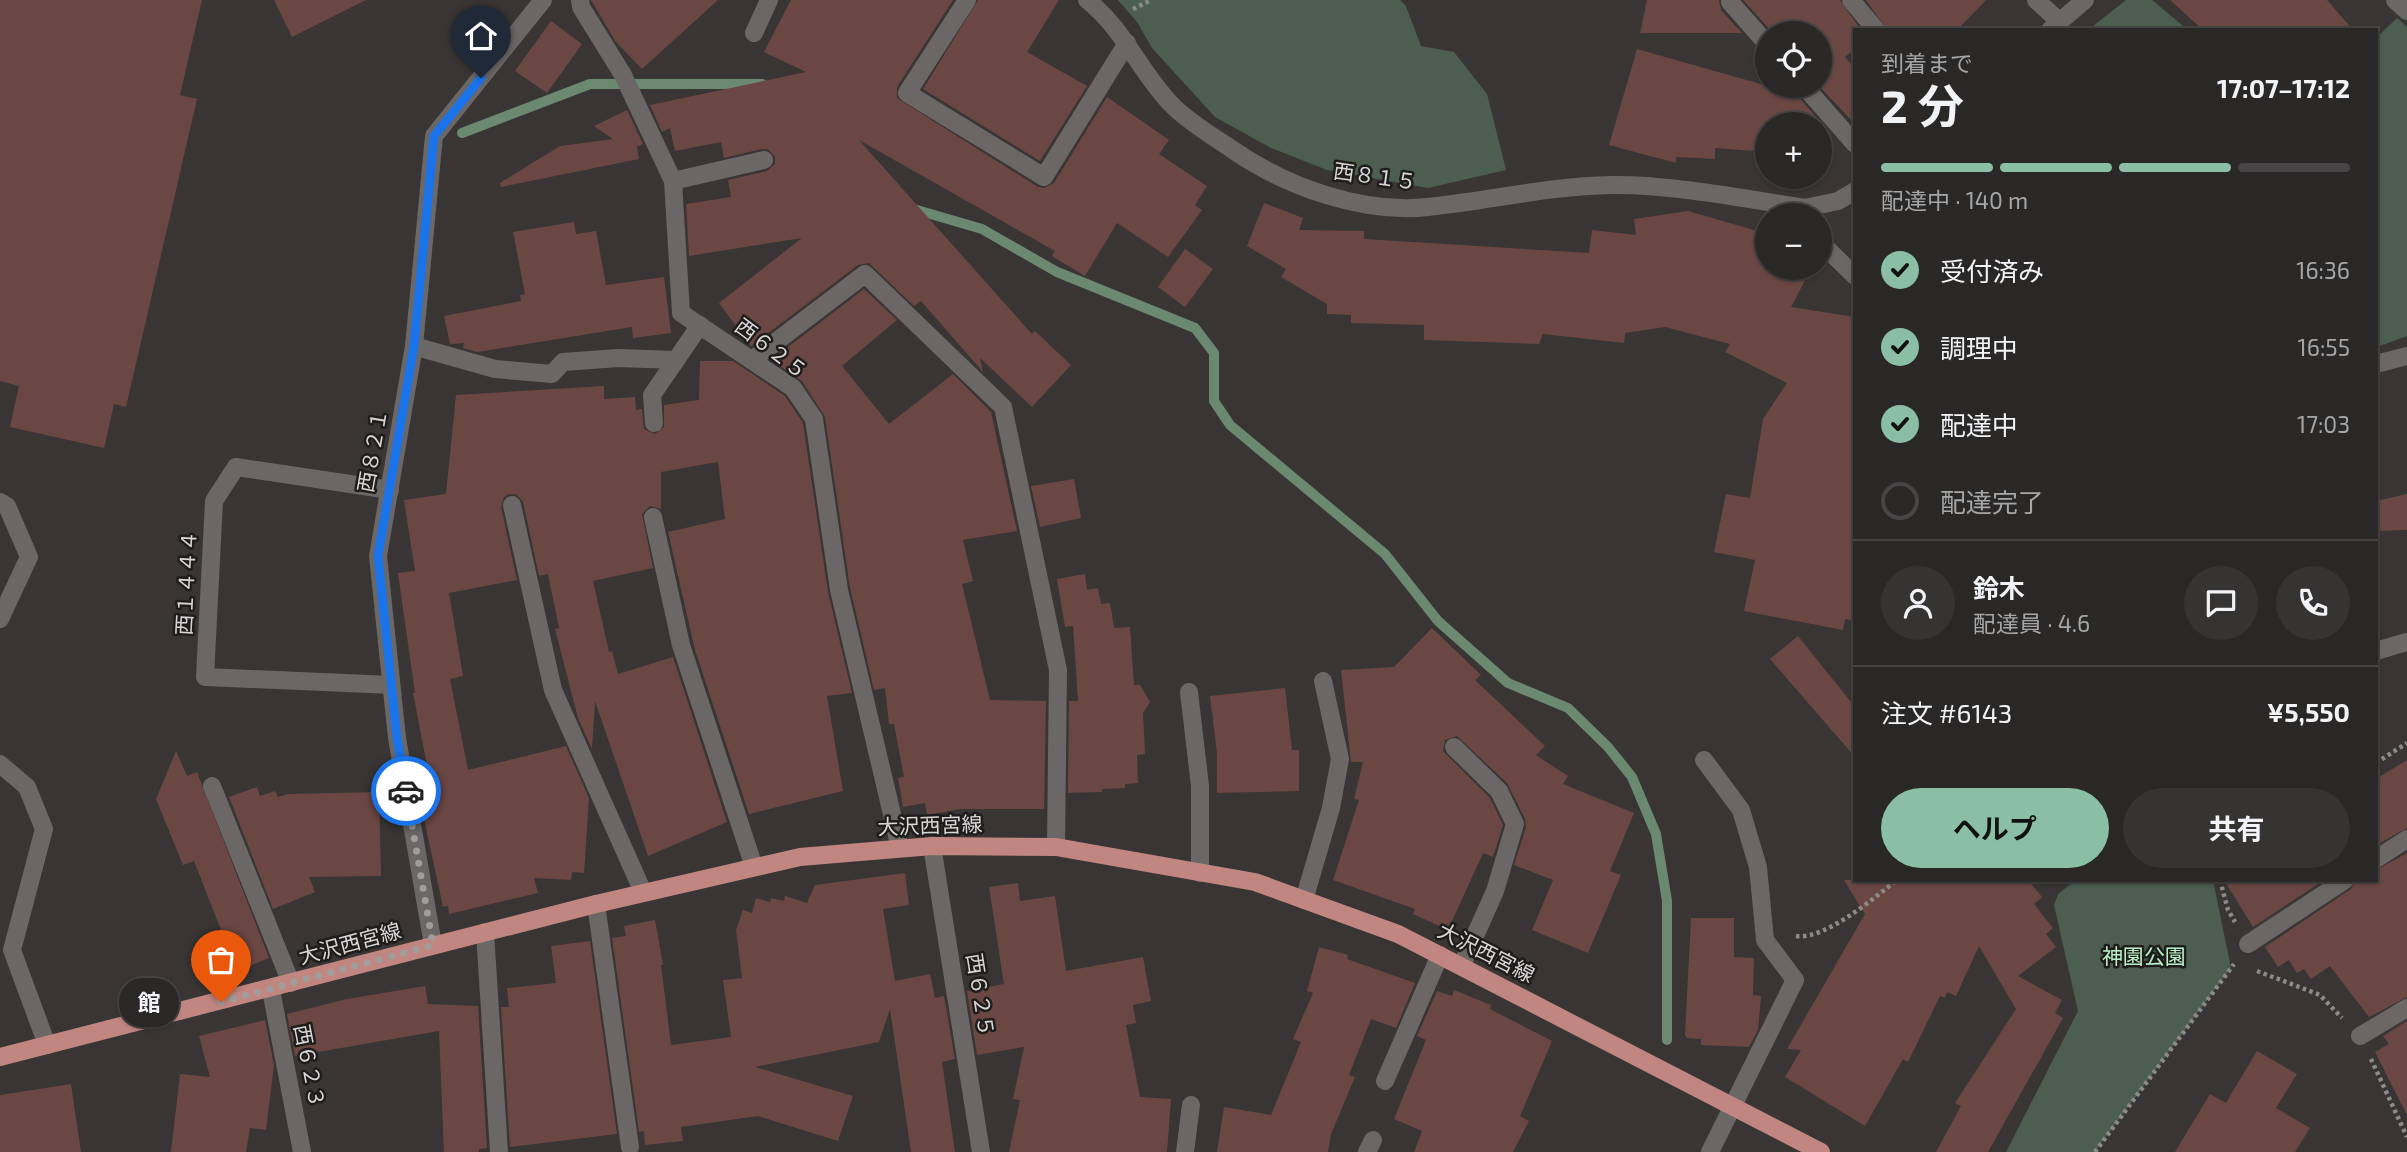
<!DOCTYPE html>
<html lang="ja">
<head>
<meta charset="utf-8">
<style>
  :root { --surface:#2a2827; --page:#363433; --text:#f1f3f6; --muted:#a5a6a7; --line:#464444; --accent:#8abfa5 }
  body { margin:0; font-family:"Exo 2","Noto Sans JP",sans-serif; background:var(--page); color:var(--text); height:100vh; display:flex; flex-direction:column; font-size:26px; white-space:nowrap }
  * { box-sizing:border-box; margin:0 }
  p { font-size:23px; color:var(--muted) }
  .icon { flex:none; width:38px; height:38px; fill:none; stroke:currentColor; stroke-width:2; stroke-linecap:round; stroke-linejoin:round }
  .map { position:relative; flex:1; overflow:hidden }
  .details { position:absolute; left:1853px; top:28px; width:525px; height:854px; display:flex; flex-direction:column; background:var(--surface); border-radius:0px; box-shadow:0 2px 5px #0004,0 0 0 2px var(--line) }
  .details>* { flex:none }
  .fabs { position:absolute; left:1755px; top:21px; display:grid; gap:14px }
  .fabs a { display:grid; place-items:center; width:77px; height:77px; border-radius:50%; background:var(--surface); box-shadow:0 2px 5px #0004,0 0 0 2px var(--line); font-size:35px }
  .pin { position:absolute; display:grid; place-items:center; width:60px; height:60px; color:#fff; margin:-72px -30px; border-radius:50% 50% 50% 0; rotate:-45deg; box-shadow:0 0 7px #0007 }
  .pin .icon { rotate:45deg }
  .courier { position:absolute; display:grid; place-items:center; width:70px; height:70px; margin:-35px; border:5px solid #1a73e8; border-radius:50%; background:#fff; color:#222; box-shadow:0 2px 9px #0007 }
  .bubble { position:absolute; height:49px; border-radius:24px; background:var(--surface); box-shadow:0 2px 5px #0004,0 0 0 2px var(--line); font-size:23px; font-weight:700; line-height:49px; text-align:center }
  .overview em { font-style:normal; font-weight:700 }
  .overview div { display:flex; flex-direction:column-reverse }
  .overview { display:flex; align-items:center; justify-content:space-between; height:119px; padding:0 28px }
  h1 { font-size:46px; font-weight:700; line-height:52px }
  .bar { display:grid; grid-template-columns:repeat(4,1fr); gap:10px 7px; align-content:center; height:84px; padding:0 28px }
  .bar i { height:9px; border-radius:5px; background:var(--line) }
  .bar .current { background:var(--accent) }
  .bar p { grid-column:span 4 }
  .line { display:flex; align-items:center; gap:18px; padding:0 28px; border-top:2px solid var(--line) }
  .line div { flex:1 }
  .round { display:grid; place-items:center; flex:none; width:74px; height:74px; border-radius:37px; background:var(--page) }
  ol { padding:0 28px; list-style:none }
  li { display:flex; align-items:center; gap:21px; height:77px }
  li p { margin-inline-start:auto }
  li .icon { padding:7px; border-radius:50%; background:var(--accent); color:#111; stroke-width:4 }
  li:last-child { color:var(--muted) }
  li i { width:38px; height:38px; border:4px solid var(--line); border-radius:50% }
  .button { display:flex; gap:14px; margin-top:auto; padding:14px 28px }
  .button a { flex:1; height:80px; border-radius:42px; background:var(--accent); color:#111; font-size:28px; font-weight:700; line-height:80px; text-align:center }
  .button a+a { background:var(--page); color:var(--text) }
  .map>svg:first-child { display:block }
  .green { fill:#4c5e50 }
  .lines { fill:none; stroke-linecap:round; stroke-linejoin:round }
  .stream { stroke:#6b8971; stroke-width:10 }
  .building { fill:#6b4743 }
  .path { stroke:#8d8a8a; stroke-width:4.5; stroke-dasharray:3.5 3.5; stroke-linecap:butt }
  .service { stroke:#6b6767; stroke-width:18 }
  .minor { stroke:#6b6767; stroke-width:18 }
  .tertiary { stroke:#6b6767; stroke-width:18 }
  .primary { stroke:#c1867f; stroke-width:18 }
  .done { stroke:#a09e9d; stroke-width:7; stroke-dasharray:0 12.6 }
  .route { stroke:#1a73e8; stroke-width:9 }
  .labels { text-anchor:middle; stroke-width:5; stroke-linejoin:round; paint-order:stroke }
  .street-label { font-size:21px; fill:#d8d6d6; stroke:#1e1d1c }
  .park-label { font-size:21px; fill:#baf0c5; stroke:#1e1d1c }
</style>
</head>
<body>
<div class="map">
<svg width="2407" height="1152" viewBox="0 0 2407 1152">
  <rect width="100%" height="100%" fill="#383534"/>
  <g class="green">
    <path d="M1118,0H1400L1406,6L1421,46L1454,52L1487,94L1506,170L1428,188L1327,170L1269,147L1215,117L1152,48L1137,22Z"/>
    <path d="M2126,0H2152L2188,30H2088Z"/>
    <path d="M2397,18L2407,27V336L2377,347V37Z"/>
    <path d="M2076,880H2213L2231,968L2095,1152H2006L2078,1011L2054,905L2058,894Z"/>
  </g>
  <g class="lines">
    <g class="stream">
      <path d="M462,133L590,84H762"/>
      <path d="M910,208L982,229L1057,272L1195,328L1214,353V401L1230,425L1385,554L1438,621L1508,683L1568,708L1608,747L1632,777L1656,834L1667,901V1040"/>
    </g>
  </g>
  <g class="building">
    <path d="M0,0H202L180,95L197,99L126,407L114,404L104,448L10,427L19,386L0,381Z"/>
    <path d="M274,0H366L292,37Z"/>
    <path d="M591,0H718L642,69L615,41Z"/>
    <path d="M791,0H953L897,87V98L1038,187L1044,188L1054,183L1107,97L1169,140L1159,154L1207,186L1195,205L1202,210L1168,257L1117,223L1085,276L1052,256L1055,251L859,140L1032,334L1035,331L1071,365L1032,407L980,358L983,372L921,301L914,306L869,263L858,265L751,346L719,303L802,238L689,256L686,204L731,197L728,180L767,171L775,164V157L768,149H762L724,158L721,142L675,151L670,128L662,132L650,105L806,72L764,52Z"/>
    <path d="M978,0H1059L1027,52L1087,86L1040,161L923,89Z"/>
    <path d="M1647,0H1719L1721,10L1742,33H1640Z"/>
    <path d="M1743,0H1840L1861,30H1855V49L1845,57L1855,68V124L1820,87V33H1773Z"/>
    <path d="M1866,0H1986L1957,30H1887Z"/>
    <path d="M2170,0H2327L2353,30H2203Z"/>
    <path d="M551,21L582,44L547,93L515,71Z"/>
    <path d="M1637,49L1796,94L1828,131L1820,166V124H1768V152L1715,148V159L1676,157V163L1609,145Z"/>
    <path d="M627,110L643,144L637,147L639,159L501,187L500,183L560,146L613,139L594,126Z"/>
    <path d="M1264,203L1303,218L1299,230L1364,231V239L1589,253L1592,230L1636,235L1634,219L1688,211L1768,234V268L1811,269L1791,307L1855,317V621L1845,619L1843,630L1744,611L1755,560L1714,552L1726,494L1750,498L1763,419L1787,383L1725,352L1730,344L1665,327L1625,333L1624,343L1543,334L1539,344L1424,340V325L1351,323V315L1327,314V304L1281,277L1286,269L1247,246Z"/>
    <path d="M574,222L576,234L596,231L606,285L664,277L671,333L633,338L632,327L477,352L463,348L464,343L450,344L444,316L521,301L520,295L525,294L513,232Z"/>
    <path d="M1185,249L1213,269L1185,307L1158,287Z"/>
    <path d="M864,289L897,320L842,366L889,424L953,374L991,412L1017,531L963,540L973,581L962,584L990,700L1046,701L1044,809H960L927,815L925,803L903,807L898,778L904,777L894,724H889L885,688L874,690L850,588L825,417L802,381L771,360Z"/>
    <path d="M700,361H733L785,396L803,423L828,592L852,693L827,696L843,791L749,814L695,650L668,532L725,519L718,462L661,472V509L650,506L642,514L653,568L593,581L609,652L612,651L618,674L673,657L727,822L648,856L595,701L592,749L578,718L555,629L559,628L548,574L539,576L523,502L516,494H509L504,497L501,507L517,580L449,593L463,676L450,679L468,770L566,746L589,798L584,873L572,872L571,880L534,878L538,893L449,914L448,906L443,907L418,791H432L413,693H415L398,573L415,571L404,500L446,494L456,395L604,386V399L635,397L636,410L642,409L644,429L655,434L664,427V405L699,400Z"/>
    <path d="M1074,479L1081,518L1040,527L1031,486Z"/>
    <path d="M2407,494V530L2376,531V501Z"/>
    <path d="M1085,574L1087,590L1098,588L1101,604L1110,603L1114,628L1130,627L1134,685H1140L1150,702L1143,713L1145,754L1137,755L1138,783L1125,784V788L1102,789V792L1068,793L1069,701H1078L1073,626L1065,627L1057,579Z"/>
    <path d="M1432,628L1481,675L1475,680L1545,746L1536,755L1568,776L1563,784L1634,813L1610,871L1621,875L1588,953L1532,930L1553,880L1514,865L1526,827L1525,819L1507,783L1457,736L1445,740L1443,751L1490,798L1503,825L1493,857L1483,853L1448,930L1413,914L1415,909L1333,880L1359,800L1354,799L1363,762H1351L1341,670L1394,667Z"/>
    <path d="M1798,636L1855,707V757L1770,659Z"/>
    <path d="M1285,688L1292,750H1299V791L1217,793V753L1210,696Z"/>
    <path d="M176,751L187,776L197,772L269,958L237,971L194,861L183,865L156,799Z"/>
    <path d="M2407,760V828L2376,845V779Z"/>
    <path d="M257,787L260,796L275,791L278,797L288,794L379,792L381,876L309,877L315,892L273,909L229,797Z"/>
    <path d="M2407,853V997L2369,1017L2330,966L2311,979L2304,969L2297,973L2289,960L2278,967L2265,947L2351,889L2356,880H2376V870Z"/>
    <path d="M905,873L909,905L883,909L895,981L930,974L935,998L944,996L955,1059L942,1062L955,1152H911L890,1009L879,1042L755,1067L853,1096L838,1141L758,1116L681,1127L683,1141L645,1145L644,1131L639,1132L612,938L626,936L624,926L655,920L663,965H661L671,1045L731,1037L723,980L742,978L736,930L743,910L752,913L756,898L770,902L771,898L784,901L785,896L807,903L815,885Z"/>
    <path d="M1844,880H2028L2042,897L2034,904L2053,928L2046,934L2056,947L2018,976L2062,1000L2055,1013L2063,1018L1988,1152H1936L1961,1106L1955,1103L2016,1009L1979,946L1956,996L1947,992L1945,998L1940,996L1908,1062L1903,1059L1865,1126L1785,1077L1801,1050L1787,1049L1865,914Z"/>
    <path d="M2224,880H2324L2253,927Z"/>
    <path d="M1018,883L1020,901L1055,896L1066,971L1143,957L1151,1001L1133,1005L1136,1023L1126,1025L1140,1097L1171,1099L1167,1152H1009L1020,1100L1013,1099L1024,1047L977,1055L967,991L1004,984L989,887Z"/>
    <path d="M1691,918H1734V957L1754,958L1753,995L1761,996L1758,1030L1749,1047L1701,1045V1039L1687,1038L1685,1035Z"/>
    <path d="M590,941L617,1134L510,1147L501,1007H509L507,988L556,983L551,946Z"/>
    <path d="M1319,947L1348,955L1347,959L1415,983L1396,1028L1371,1019L1349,1075L1355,1077L1331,1134L1328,1152H1217L1224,1107L1271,1115L1301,1042L1293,1039L1313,993L1307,991Z"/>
    <path d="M425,986L428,1004L478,1006L487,1148L479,1149V1152H444L439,1031L295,1056L287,1014L347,999Z"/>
    <path d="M1454,990L1491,1005L1490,1009L1552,1041L1520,1116L1529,1121L1513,1152H1414L1422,1131L1394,1119L1426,1040L1417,1036L1437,991L1452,996Z"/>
    <path d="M265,1020L274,1065L266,1130L250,1128L246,1152H171L180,1074L210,1077L199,1036Z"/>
    <path d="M2407,1021V1115L2375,1052L2389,1044L2383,1036Z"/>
    <path d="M2257,1051L2297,1074L2276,1108L2310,1128L2295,1152H2175L2210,1094L2226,1103Z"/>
    <path d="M71,1084L81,1152H0V1095Z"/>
  </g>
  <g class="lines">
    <g class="path">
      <path d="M1133,9L1151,0"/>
      <path d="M2376,763L2407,743"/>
      <path d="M2220,880L2228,910L2235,922"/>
      <path d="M1796,936C1825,940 1874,898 1897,880"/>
      <path d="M2257,971L2320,995L2342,1018"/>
      <path d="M2371,1059L2407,1137"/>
      <path d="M2095,1152L2234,964"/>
    </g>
    <g class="service">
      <path d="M1851,0L1876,30"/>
      <path d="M1730,2L1768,45"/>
      <path d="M1804,86L1855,144"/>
      <path d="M673,181L764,160"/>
      <path d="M414,346L495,369L552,374L563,362L618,358L676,360"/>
      <path d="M654,423L652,395L700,325"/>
      <path d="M512,505L553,690L643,892"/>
      <path d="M653,517L681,645L754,867"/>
      <path d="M2376,859L2407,839"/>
      <path d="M596,904L630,1147"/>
      <path d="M485,932L499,1152"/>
      <path d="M2248,944L2345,880"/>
    </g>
    <g class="minor">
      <path d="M580,0L581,7L623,75L673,181L681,313L793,388L814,419L839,590L900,848"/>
      <path d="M967,0L907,93L1044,177L1127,43"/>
      <path d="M2036,0L2060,22"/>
      <path d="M2395,0L2407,11"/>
      <path d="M754,33L769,0"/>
      <path d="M752,360L865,274L1003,407L1058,670L1056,847"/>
      <path d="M390,490L236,467L214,501L205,677L391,685"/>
      <path d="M0,502L7,506L29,557L0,619"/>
      <path d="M2376,651L2407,642"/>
      <path d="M1189,692L1200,786V873"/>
      <path d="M1454,747L1499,791L1515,824L1495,891L1462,965"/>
      <path d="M1704,760L1741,810L1758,867L1765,940L1795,980L1710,1152"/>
      <path d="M0,764L27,787L44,829L12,950L47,1045"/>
      <path d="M212,786L291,983"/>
      <path d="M932,846L981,1152"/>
      <path d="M1304,900L1331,808L1340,759L1323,681"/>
      <path d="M433,945L397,738L378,556L414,346L434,136L543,0"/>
      <path d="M271,990L302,1152"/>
      <path d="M2360,1036L2407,1008"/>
      <path d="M1385,1081L1440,955"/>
      <path d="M1185,1152L1191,1105"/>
      <path d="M1367,1152L1373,1140"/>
    </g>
    <g class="tertiary">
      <path d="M1087,0C1124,29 1141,74 1173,106C1190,123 1214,137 1233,150C1287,187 1362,214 1428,207C1489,201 1549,186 1611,185C1669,184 1747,199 1805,208L1809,215"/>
      <path d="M2050,30L2085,0"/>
      <path d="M1805,208L1838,201L1855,191"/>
      <path d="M1820,238L1824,246L1855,276"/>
      <path d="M2376,364L2407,356"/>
    </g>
    <path class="primary" d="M0,1057L596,904L800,857L932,846L1056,847L1255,882L1398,934L1821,1152"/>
  </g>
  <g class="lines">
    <path class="done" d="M221,1002L433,945L406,791"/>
    <path class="route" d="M406,791L397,738L378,556L414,346L434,136L481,78"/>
  </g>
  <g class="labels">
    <g class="street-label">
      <text transform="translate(1375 177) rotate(8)" y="7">西８１５</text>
      <text transform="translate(771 349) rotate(37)" y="7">西６２５</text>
      <text transform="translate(373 451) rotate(-80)" y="7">西８２１</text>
      <text transform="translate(187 583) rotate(-87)" y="7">西１４４４</text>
      <text transform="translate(930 826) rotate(-2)" y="7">大沢西宮線</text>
      <text transform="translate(350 944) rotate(-15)" y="7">大沢西宮線</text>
      <text transform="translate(1486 953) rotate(27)" y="7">大沢西宮線</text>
      <text transform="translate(980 995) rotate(81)" y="7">西６２５</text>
      <text transform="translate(309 1066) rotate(79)" y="7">西６２３</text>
    </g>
    <g class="park-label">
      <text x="2144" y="964">神園公園</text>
    </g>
  </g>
</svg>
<div class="fabs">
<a><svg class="icon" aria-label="locate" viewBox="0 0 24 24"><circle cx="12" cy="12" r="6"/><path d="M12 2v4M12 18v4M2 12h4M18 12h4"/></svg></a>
<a>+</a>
<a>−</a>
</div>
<div class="pin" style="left:221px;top:1002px;background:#ea580c"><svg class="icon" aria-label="bag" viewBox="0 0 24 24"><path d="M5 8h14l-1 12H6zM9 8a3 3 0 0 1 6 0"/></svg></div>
<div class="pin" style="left:481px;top:78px;background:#1f2937"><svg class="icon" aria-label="home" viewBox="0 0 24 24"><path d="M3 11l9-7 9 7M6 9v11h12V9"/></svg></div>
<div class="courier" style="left:406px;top:791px"><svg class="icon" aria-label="car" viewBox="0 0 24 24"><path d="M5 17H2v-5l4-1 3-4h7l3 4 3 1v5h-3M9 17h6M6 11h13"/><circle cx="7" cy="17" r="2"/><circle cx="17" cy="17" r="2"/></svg></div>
<div class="bubble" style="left:119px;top:978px;width:60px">館</div>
<section class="details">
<div class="overview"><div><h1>2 分</h1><p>到着まで</p></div><em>17:07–17:12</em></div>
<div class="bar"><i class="current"></i><i class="current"></i><i class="current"></i><i></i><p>配達中 · 140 m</p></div>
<ol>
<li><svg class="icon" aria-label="check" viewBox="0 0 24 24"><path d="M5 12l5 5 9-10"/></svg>受付済み<p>16:36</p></li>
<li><svg class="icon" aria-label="check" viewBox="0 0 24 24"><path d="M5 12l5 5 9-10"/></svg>調理中<p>16:55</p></li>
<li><svg class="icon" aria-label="check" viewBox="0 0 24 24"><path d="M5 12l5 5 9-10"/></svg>配達中<p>17:03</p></li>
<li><i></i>配達完了</li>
</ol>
<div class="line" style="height:126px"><a class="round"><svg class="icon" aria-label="person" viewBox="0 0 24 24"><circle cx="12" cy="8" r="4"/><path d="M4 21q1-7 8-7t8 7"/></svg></a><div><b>鈴木</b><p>配達員 · 4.6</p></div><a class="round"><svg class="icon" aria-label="chat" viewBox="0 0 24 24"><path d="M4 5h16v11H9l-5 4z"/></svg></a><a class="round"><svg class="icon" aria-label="phone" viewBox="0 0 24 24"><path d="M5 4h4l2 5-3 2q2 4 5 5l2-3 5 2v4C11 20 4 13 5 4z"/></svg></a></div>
<div class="line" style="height:91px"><div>注文 #6143</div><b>¥5,550</b></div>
<div class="button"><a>ヘルプ</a><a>共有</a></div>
</section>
</div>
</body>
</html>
